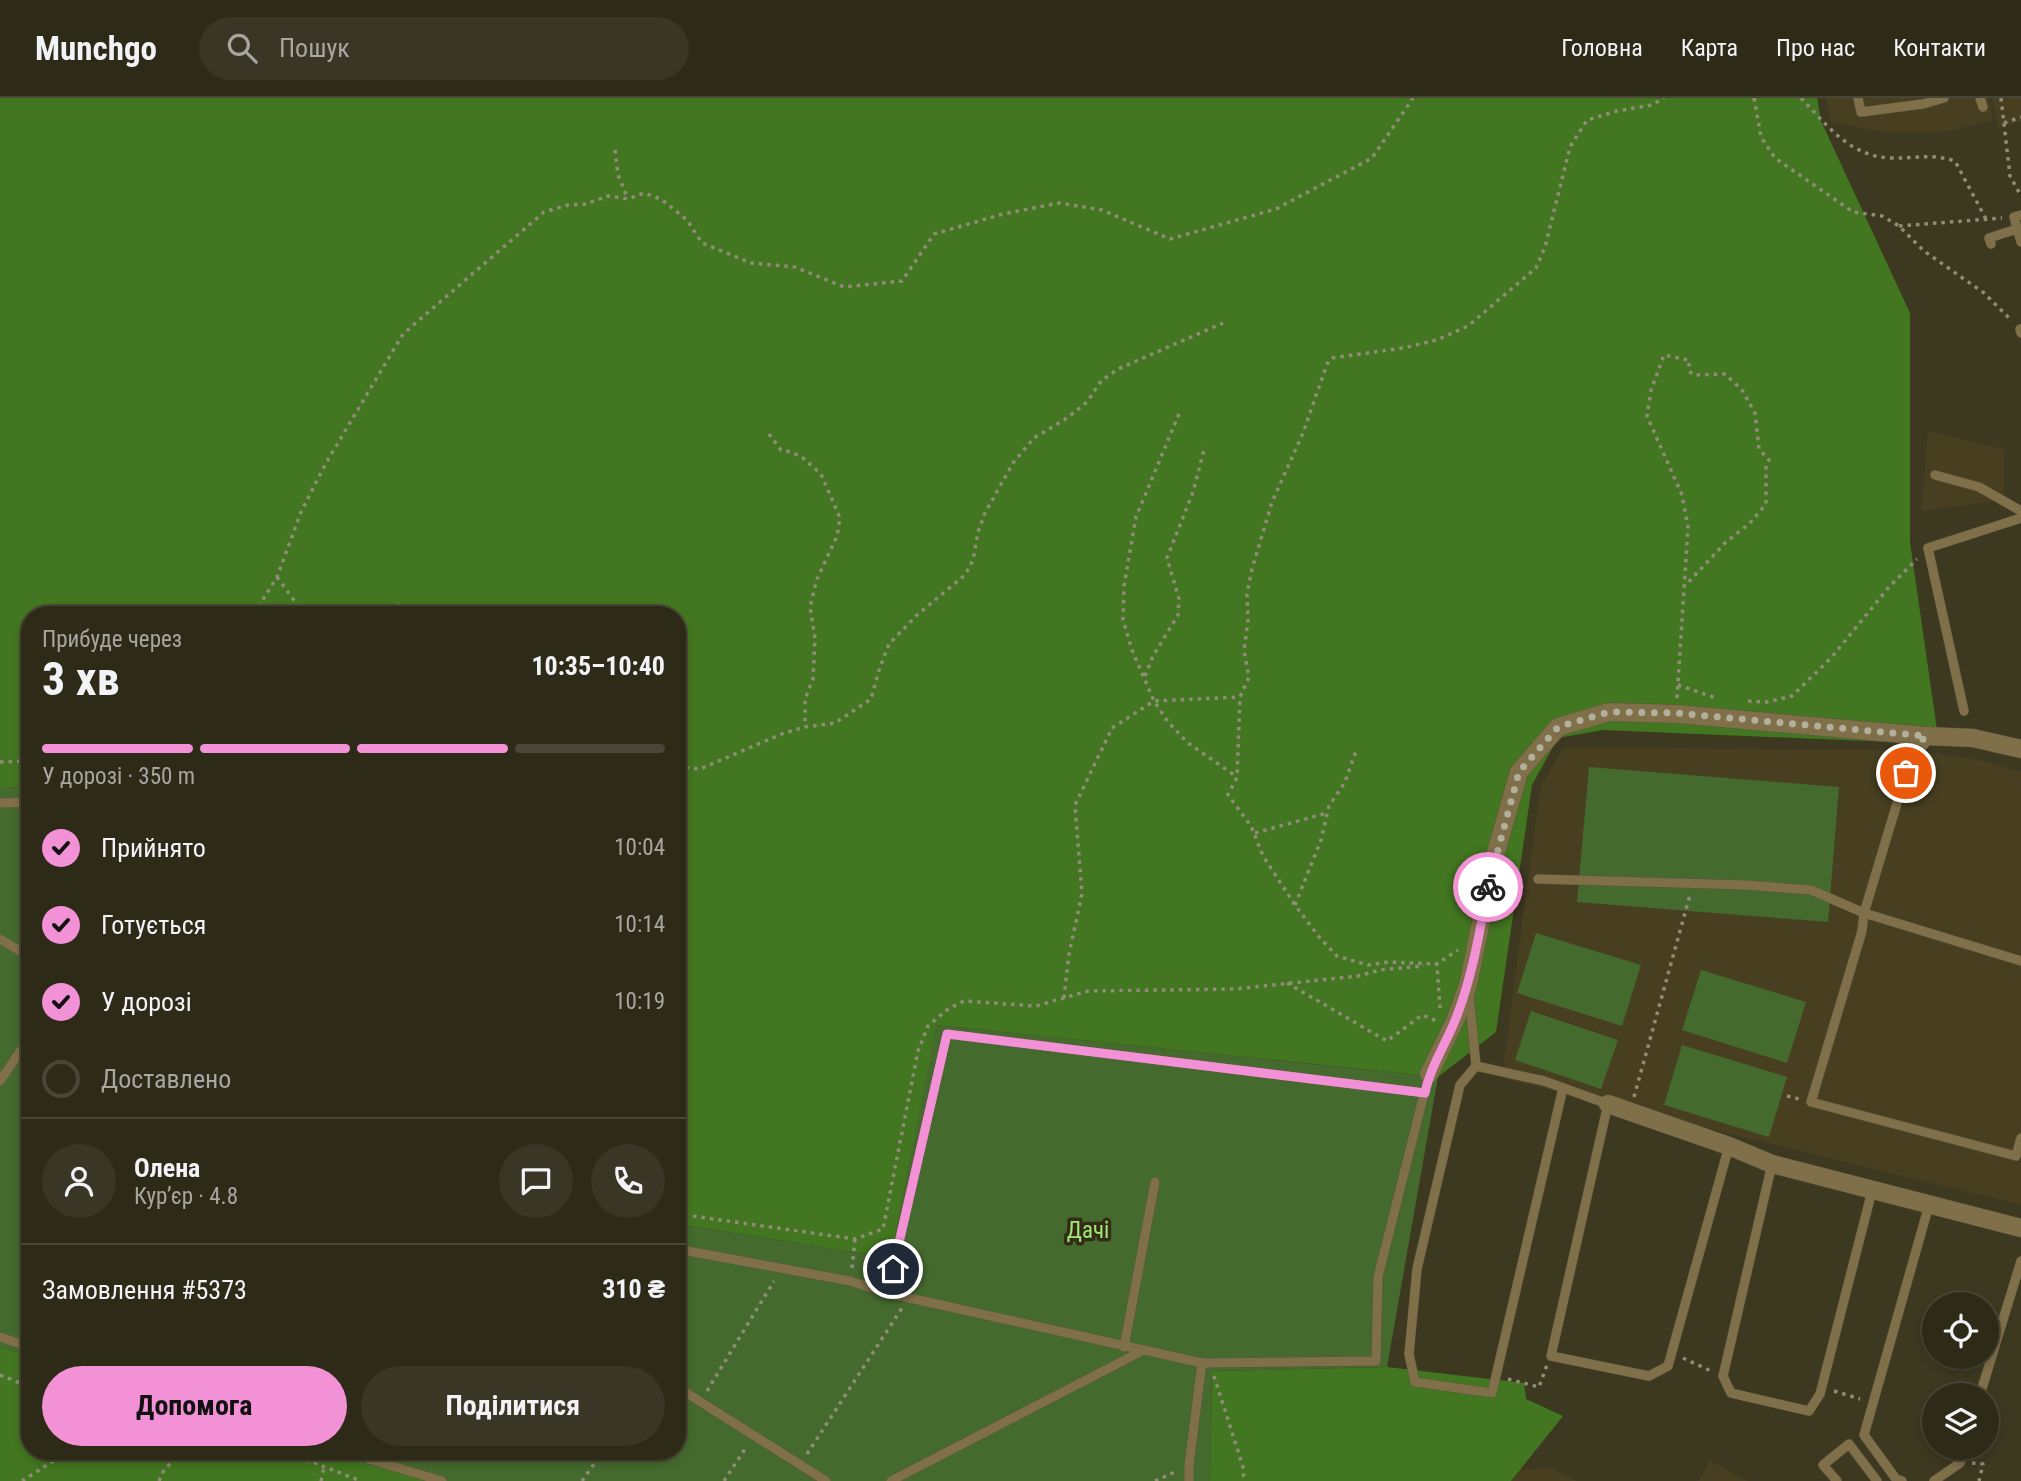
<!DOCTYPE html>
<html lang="uk">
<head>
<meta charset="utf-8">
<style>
  :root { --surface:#2e2a18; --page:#3a3625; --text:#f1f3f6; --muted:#a7a7a2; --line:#494637; --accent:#f391d6 }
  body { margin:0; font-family:"Roboto Condensed",sans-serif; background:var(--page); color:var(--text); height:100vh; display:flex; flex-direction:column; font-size:26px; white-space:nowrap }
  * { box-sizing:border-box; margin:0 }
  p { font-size:23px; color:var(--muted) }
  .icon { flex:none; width:38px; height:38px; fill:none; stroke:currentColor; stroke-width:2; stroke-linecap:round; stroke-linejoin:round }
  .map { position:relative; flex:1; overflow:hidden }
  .details { position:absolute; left:21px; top:508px; width:665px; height:854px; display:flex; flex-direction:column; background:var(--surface); border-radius:28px; box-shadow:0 4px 10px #0003,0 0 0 2px var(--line) }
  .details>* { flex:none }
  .fabs { position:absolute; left:1922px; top:1194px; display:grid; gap:14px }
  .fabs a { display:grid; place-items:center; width:77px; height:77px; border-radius:50%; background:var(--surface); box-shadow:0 4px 10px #0003,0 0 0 2px var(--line); font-size:35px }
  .pin { position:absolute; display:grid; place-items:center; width:60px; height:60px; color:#fff; margin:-30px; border:4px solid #fff; border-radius:50%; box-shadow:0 2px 7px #0007 }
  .courier { position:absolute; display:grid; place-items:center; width:70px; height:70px; margin:-35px; border:5px solid #f391d6; border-radius:50%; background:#fff; color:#222; box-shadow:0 2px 9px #0007 }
  .overview em { font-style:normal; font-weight:700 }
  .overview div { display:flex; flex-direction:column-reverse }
  .overview { display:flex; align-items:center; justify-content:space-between; height:119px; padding:0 21px }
  h1 { font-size:46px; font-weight:700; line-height:52px }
  .bar { display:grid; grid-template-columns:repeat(4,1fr); gap:10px 7px; align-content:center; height:84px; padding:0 21px }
  .bar i { height:9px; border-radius:5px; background:var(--line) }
  .bar .selected { background:var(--accent) }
  .bar p { grid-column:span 4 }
  .line { display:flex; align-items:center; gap:18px; padding:0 21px; border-top:2px solid var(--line) }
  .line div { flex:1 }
  .round { display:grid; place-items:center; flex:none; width:74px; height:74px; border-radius:37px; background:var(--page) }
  ol { padding:0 21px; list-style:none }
  li { display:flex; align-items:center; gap:21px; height:77px }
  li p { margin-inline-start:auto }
  li .icon { padding:7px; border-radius:50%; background:var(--accent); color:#111; stroke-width:4 }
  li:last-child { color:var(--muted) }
  li i { width:38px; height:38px; border:4px solid var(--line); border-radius:50% }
  .action { display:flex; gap:14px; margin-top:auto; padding:14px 21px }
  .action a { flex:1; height:80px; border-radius:42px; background:var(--accent); color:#111; font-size:28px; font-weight:700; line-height:80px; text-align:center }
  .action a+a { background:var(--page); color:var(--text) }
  header { display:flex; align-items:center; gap:42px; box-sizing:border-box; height:98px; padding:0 35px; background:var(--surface); border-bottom:2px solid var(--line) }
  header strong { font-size:33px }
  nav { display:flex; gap:38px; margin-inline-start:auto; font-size:24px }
  .search { width:490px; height:63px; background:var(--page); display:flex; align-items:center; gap:18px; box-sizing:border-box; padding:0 24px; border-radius:38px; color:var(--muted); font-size:26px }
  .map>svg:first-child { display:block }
  .built { fill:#473f20 }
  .green { fill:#456a2e }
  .forest { fill:#437620 }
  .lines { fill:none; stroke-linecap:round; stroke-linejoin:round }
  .lane-casing { stroke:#5a553f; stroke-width:10 }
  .street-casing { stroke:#5a553f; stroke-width:19 }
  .path { stroke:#908c78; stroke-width:3.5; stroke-dasharray:3.5 5; stroke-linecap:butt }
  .lane { stroke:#80704a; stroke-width:9 }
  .street { stroke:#80704a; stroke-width:18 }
  .done { stroke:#b3af9d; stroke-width:7; stroke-dasharray:0 12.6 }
  .route { stroke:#f391d6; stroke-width:9 }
  .labels { text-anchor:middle; stroke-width:7; stroke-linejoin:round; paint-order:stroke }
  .park-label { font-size:23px; fill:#a1e679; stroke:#332d16 }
</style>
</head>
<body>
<header>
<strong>Munchgo</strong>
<div class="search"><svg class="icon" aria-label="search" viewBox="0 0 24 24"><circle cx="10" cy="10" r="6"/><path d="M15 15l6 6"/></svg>Пошук</div>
<nav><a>Головна</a><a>Карта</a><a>Про нас</a><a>Контакти</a></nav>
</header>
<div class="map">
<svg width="2021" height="1383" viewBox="0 0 2021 1383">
  <rect width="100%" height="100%" fill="#3d3820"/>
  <g class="built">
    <path d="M1826,0H1988L1993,22L1942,35L1882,34L1831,24Z"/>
    <path d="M1992,0H2021V23L1998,30Z"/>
    <path d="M1928,333L2004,351V402L1921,413Z"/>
    <path d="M1564,649L1913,652L1980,662L2021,674V1107L1502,980L1540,690Z"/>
    <path d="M1710,1363L1748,1383H1698Z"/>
    <path d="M1552,1370L1577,1383H1511L1520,1371Z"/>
  </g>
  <g class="green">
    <path d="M1589,669L1839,689L1828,824L1577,804Z"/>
    <path d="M30,689V1258L0,1249V690Z"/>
    <path d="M1536,835L1641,867L1622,928L1517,895Z"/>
    <path d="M1701,872L1806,904L1787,965L1682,932Z"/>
    <path d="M1531,913L1618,942L1601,991L1515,962Z"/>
    <path d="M935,927L1438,979L1387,1269L1212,1273L1210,1383H433L335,1353H677V1126L891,1160Z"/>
    <path d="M1682,947L1787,979L1769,1039L1664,1007Z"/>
  </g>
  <g class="forest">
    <path d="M0,0H1817L1821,23L1910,215V444L1939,646L1603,632L1558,640L1532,687L1496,934L1438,979L936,927L891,1160L677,1126V516H30V689L0,690Z"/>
    <path d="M0,1249L30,1258V1353H335L433,1383H0Z"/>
    <path d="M1387,1269L1524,1285L1526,1301L1563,1318L1511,1383H1210L1212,1273Z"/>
  </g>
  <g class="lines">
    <g class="lane-casing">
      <g id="lane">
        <path d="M1858,0L1861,14L1923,6L1944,0"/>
        <path d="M1980,0L1983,9"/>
        <path d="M2021,117L2014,119L2021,144"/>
        <path d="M1991,146L1989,140L2017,131"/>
        <path d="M2020,231L2021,235"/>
        <path d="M1935,377L1979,389L2021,413"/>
        <path d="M1964,613L1928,450L2021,420"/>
        <path d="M1913,652L1864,815L1862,833L1811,1004L2016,1058L2021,1040"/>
        <path d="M0,705L30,704"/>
        <path d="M1538,781L1746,787L1811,792L1864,815L2021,863"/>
        <path d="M0,841L30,859"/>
        <path d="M1469,896L1476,968L1544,983L1608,1006L1551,1258L1649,1278L1668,1268L1729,1048"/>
        <path d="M1476,968L1460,987L1417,1171L1409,1256L1415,1284L1492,1295L1563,990"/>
        <path d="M0,983L30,939"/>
        <path d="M1772,1066L1723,1278L1731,1295L1809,1313L1820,1296L1872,1093"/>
        <path d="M677,1151L850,1183L887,1195L1202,1265L1376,1263L1378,1179L1429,976"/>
        <path d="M887,1195L947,936L1425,995"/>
        <path d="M0,1239L30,1249"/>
        <path d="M1124,1249L1155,1084"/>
        <path d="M677,1289L826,1383"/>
        <path d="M1980,1297L2021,1163"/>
        <path d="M342,1353L442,1383"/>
        <path d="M891,1383L1142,1253"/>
        <path d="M1189,1383V1367L1202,1265"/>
        <path d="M1837,1383L1823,1367L1849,1346L1877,1383"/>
        <path d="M1902,1383L1896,1381L1864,1337L1929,1107"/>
        <path d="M1934,1383L1960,1365L1964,1349"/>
      </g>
    </g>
    <g class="street-casing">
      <g id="street">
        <path d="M1913,652L1926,638L1973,640L2021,651"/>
        <path d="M1429,976L1455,923L1468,887L1494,761L1519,674L1558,629L1609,614L1677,616L1926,638"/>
        <path d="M1608,1006L1729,1048L1772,1066L2021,1130"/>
      </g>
    </g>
    <g class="path">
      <path d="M1754,0L1761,39L1775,60L1853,114L1882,118L1899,128L1924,153L1984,195L2011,222"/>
      <path d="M1801,0C1827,27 1849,58 1890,60C1914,61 1931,55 1955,63L1986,121"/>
      <path d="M2001,0L2010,78L2021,98"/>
      <path d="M2004,25L2021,19"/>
      <path d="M615,52L618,77L628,101"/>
      <path d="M1899,128L2002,120"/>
      <path d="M1179,316L1136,419L1124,488L1123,522L1132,552L1154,603L1168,624L1188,645L1237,679"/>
      <path d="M769,336L781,352L791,354L803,360L821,376L840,420L837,438L817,481L810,509L815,540L813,581L805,601V629"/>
      <path d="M277,479L304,516"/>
      <path d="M254,516L277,479L301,414L326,365L403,236L544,114L568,107L586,106L608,98L628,101L644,95L661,101L687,122L702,145L751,165L795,169L844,189L902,183L934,136L1003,116L1059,105L1102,112L1170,141L1276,111L1372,60L1413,0"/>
      <path d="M394,516L400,506"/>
      <path d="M1145,578L1153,558L1178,517L1179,501L1167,460L1193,394L1205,348"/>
      <path d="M1678,587L1716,600"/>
      <path d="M1677,600L1688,429L1682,397L1647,318L1651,292L1664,257L1689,262V273L1694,277L1725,276L1742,292L1755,315L1759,351L1769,362L1766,367V406L1749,426L1726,444L1684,489"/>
      <path d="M1748,603L1767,604L1792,598L1832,559L1889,489L1917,461"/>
      <path d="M0,664L25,663L30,660"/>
      <path d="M677,669L700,671L784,635L805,629L835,625L871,601L880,569L889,546L917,517L965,477L973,462L978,434L985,415L1013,365L1034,340L1067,320L1087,304L1101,283L1118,271L1223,225"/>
      <path d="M1255,735L1327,715"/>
      <path d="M1504,794L1526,786"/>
      <path d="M1295,807L1321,742L1329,708L1345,684L1356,653"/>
      <path d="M1435,867L1458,852"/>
      <path d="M1287,885L1387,943L1422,917L1437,923"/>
      <path d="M1064,900L1069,856L1082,796L1075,707L1112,630L1154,603L1240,599"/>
      <path d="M1440,910L1437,866L1388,864L1368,867L1337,858L1320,840L1295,807L1263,758L1251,728L1228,697L1237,679L1240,599L1249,579L1244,553L1248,522L1247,496L1252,471L1272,404L1303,335L1327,266L1332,260L1403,250L1437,242L1468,228L1536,170L1545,149L1570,49L1587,22L1617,13L1652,7L1664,0"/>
      <path d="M1787,998L1799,1001"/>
      <path d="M1634,999L1690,797"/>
      <path d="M677,1113L685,1117L855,1141L883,1131L918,953L928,928L948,911L964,903L1036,908L1088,893L1235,891L1358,878L1380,872L1424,868"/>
      <path d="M852,1170L855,1141"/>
      <path d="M1683,1260L1711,1273"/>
      <path d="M0,1277L30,1289"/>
      <path d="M1214,1278L1244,1372L1243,1383"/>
      <path d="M1508,1281L1539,1289L1547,1267"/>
      <path d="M707,1293L774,1183"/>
      <path d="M1834,1293L1860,1301"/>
      <path d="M273,1353L312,1364L361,1383"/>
      <path d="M807,1356L902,1210"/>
      <path d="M1972,1365L1983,1366L1979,1383"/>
      <path d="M22,1383L69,1353"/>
      <path d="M159,1383L164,1372L183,1353"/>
      <path d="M321,1383L324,1369"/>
      <path d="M582,1383L603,1353"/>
      <path d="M724,1383L747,1348"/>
      <path d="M1155,1383L1175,1374"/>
    </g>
    <use href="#lane" class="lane"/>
    <use href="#street" class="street"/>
  </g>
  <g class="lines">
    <path class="done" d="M1488,789L1519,674L1558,629L1609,614L1676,615L1926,638L1913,652L1906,675"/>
    <path class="route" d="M893,1171L947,936L1425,995C1431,966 1448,943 1458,915C1473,875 1480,832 1488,789"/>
  </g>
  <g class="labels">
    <g class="park-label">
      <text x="1088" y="1140">Дачі</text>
    </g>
  </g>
</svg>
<div class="fabs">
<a><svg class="icon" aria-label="locate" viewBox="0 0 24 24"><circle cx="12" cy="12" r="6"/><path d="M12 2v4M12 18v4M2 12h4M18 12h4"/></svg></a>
<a><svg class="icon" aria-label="layers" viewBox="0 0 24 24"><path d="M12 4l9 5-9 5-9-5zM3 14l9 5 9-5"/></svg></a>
</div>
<div class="pin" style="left:1906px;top:675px;background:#ea580c"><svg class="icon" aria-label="bag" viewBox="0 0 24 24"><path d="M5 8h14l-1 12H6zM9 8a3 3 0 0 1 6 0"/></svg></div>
<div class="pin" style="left:893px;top:1171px;background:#1f2937"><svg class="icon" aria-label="home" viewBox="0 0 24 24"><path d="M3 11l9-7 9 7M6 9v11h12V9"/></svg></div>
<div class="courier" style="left:1488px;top:789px"><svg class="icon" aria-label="bike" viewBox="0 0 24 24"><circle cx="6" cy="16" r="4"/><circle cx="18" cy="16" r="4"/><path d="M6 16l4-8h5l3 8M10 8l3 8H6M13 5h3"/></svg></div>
<section class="details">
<div class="overview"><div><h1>3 хв</h1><p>Прибуде через</p></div><em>10:35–10:40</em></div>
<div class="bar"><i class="selected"></i><i class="selected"></i><i class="selected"></i><i></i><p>У дорозі · 350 m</p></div>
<ol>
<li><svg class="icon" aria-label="check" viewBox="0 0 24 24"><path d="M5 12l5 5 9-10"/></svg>Прийнято<p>10:04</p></li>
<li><svg class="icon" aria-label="check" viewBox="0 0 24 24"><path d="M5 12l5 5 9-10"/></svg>Готується<p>10:14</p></li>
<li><svg class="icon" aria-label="check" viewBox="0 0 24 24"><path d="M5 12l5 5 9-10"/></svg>У дорозі<p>10:19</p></li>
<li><i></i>Доставлено</li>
</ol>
<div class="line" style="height:126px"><a class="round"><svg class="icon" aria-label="person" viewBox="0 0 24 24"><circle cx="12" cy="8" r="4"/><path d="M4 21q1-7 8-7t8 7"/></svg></a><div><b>Олена</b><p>Кур’єр · 4.8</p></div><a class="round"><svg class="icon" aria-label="chat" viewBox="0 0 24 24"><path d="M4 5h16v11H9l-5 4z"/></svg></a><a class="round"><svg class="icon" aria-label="phone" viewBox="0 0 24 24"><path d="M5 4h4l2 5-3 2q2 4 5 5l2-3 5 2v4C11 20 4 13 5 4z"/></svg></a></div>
<div class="line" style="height:91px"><div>Замовлення #5373</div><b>310 ₴</b></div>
<div class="action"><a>Допомога</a><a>Поділитися</a></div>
</section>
</div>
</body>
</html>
